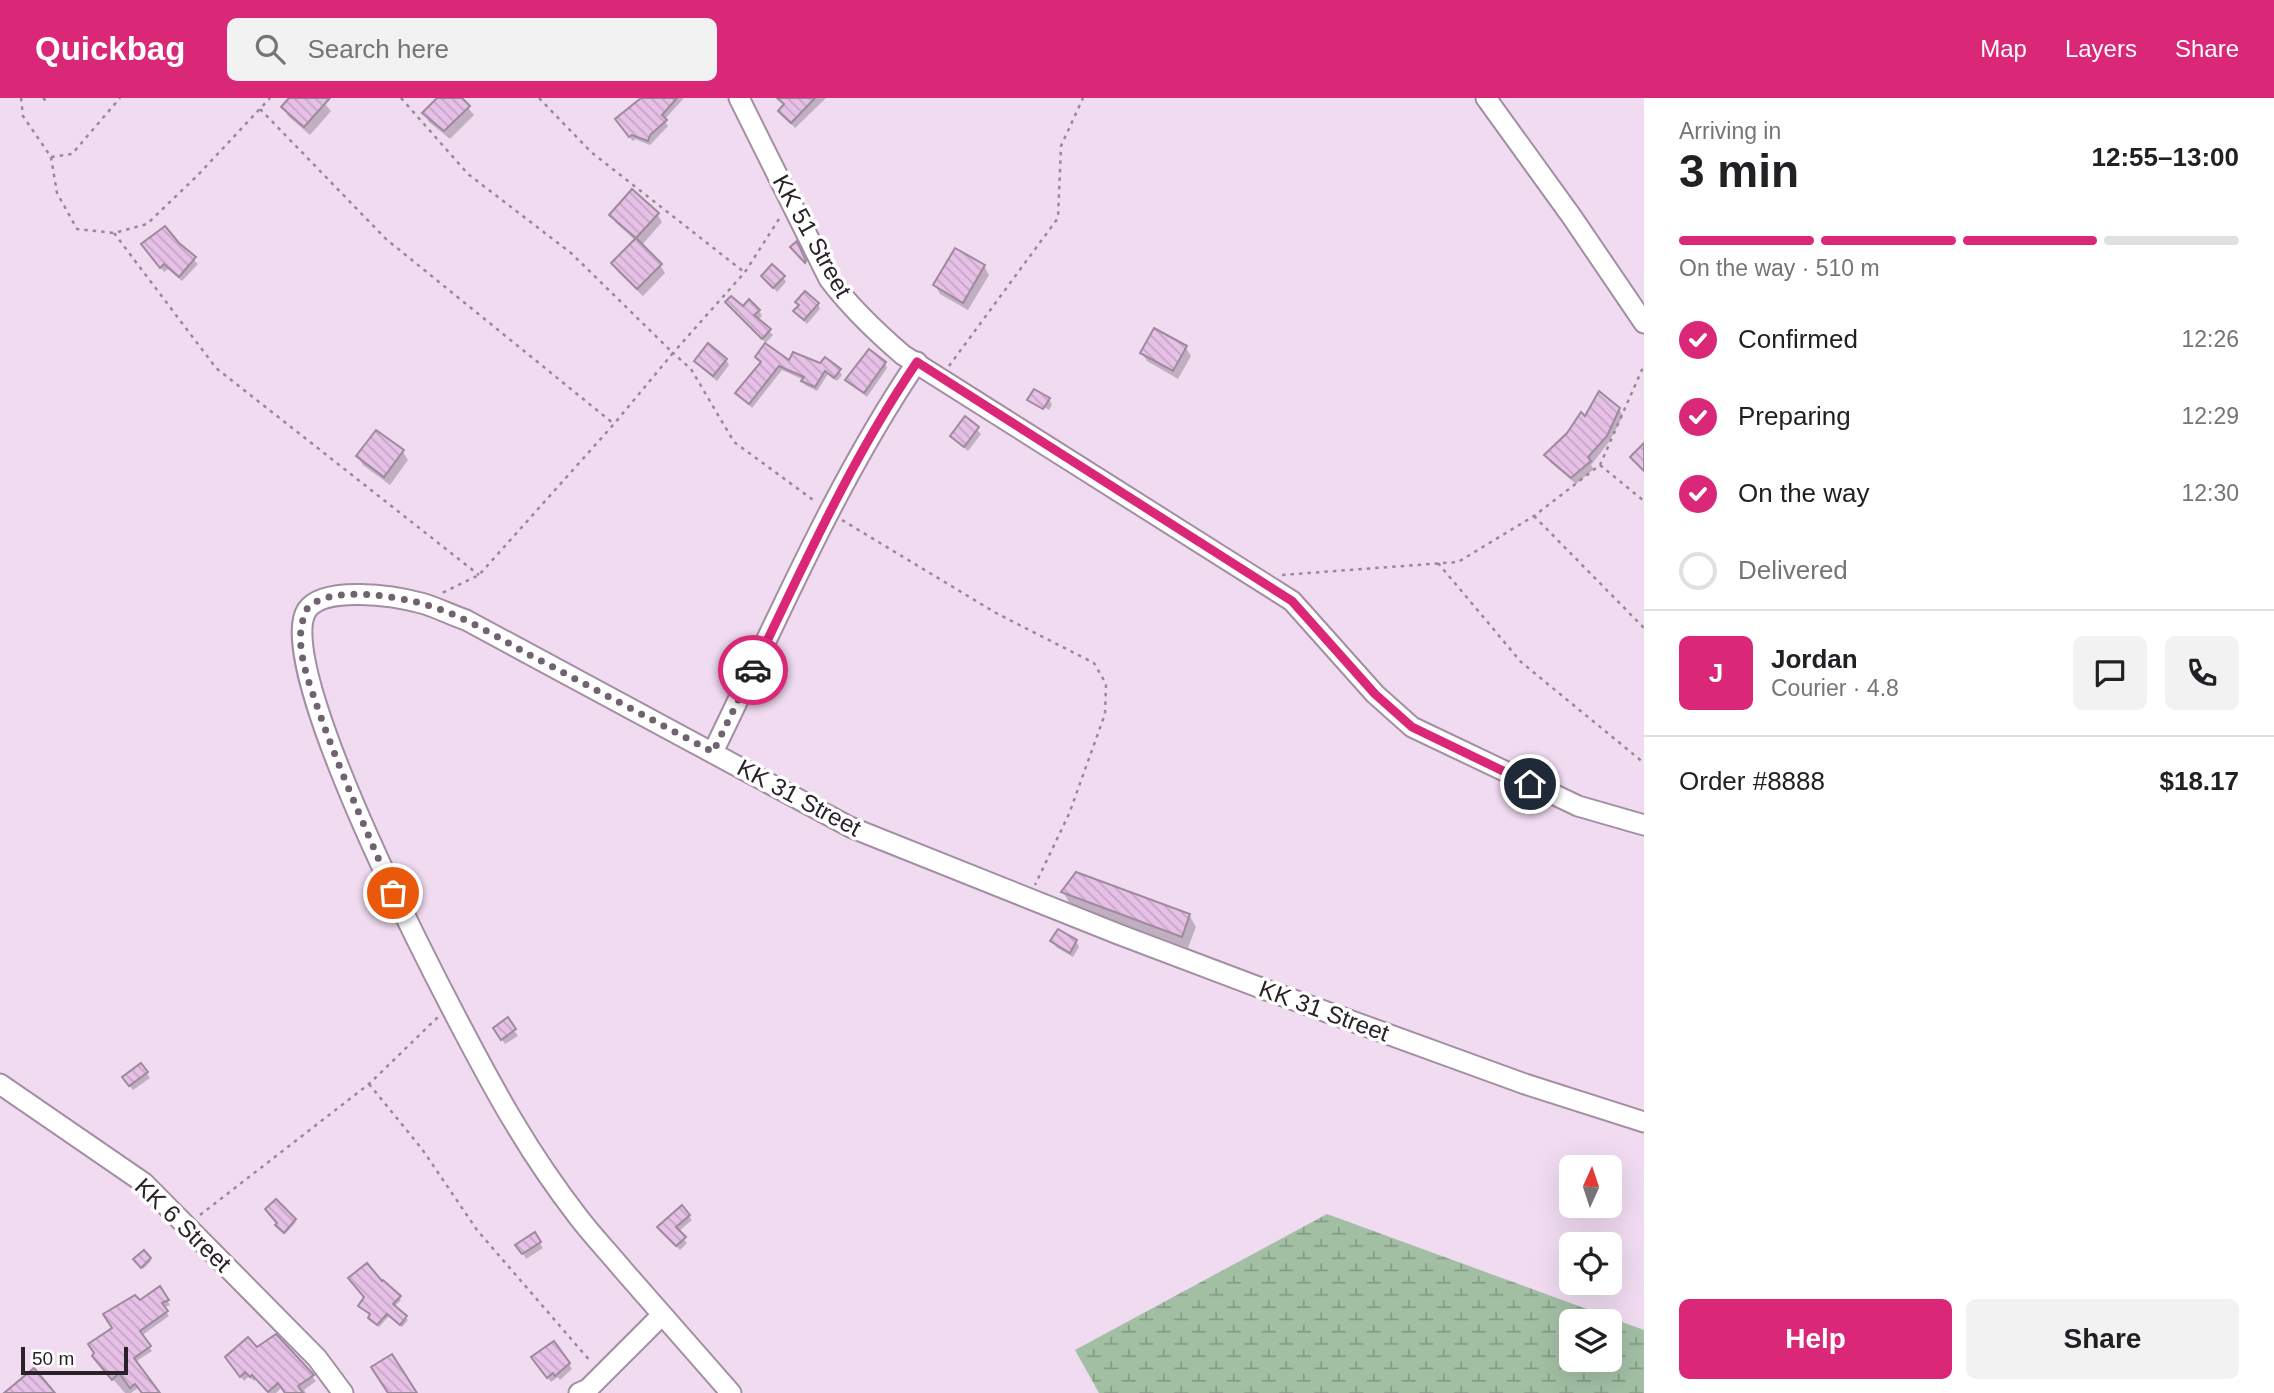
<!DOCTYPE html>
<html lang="en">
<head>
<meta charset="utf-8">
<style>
  :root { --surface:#fff; --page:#f2f2f2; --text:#202124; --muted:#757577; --line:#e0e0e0; --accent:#db2777 }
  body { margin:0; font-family:Helvetica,sans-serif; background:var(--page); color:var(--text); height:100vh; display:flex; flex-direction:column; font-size:26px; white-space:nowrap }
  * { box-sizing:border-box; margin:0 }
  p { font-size:23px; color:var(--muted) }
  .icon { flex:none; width:38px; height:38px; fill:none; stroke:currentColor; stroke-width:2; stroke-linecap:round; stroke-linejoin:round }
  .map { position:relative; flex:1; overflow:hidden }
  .details { display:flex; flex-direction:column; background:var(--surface); width:630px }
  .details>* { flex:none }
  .needle { width:46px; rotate:3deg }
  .controls { position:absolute; left:1559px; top:1057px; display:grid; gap:14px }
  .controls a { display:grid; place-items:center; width:63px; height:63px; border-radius:10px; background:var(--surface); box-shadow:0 7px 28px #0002; font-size:35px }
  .scale { position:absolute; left:21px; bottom:18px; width:107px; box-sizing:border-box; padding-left:7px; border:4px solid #292229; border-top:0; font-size:19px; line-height:24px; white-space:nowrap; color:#292229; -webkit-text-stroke:5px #fff; paint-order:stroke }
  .pin { position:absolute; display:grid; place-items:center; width:60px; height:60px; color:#fff; margin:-30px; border:4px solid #fff; border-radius:50%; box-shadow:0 2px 7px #0007 }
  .courier { position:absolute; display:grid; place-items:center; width:70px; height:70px; margin:-35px; border:5px solid #db2777; border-radius:50%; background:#fff; color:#222; box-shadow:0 2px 9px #0007 }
  .headline em { font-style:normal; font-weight:800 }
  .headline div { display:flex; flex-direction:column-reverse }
  .headline { display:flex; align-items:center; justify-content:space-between; height:119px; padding:0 35px }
  h1 { font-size:46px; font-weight:800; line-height:52px }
  .bar { display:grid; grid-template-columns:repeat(4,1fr); gap:10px 7px; align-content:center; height:84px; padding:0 35px }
  .bar i { height:9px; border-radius:5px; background:var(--line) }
  .bar .current { background:var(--accent) }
  .bar p { grid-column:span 4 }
  .line { display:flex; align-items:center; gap:18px; padding:0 35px; border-top:2px solid var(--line) }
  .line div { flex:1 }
  .round { display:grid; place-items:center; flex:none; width:74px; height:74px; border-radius:10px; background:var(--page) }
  ol { padding:0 35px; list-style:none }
  li { display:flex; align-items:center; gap:21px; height:77px }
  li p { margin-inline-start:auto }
  li .icon { padding:7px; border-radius:50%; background:var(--accent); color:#fff; stroke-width:4 }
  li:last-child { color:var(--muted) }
  li i { width:38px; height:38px; border:4px solid var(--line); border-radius:50% }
  .cta { display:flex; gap:14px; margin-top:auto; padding:14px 35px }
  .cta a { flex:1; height:80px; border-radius:10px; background:var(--accent); color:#fff; font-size:28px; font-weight:800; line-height:80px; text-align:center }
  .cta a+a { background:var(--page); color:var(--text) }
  header { display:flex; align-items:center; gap:42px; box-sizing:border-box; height:98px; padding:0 35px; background:var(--accent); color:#fff }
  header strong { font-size:33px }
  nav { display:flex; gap:38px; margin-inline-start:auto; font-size:24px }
  .search { width:490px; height:63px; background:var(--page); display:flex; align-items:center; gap:18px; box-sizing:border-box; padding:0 24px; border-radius:10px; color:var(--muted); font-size:26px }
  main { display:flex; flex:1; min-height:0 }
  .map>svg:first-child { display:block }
  .wetland { fill:url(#wetland-marsh); fill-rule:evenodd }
  .shadow { fill:#0003 }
  .building { fill:url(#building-back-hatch); stroke:#9e8a9d; stroke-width:2 }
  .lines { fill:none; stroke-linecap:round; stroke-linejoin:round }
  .minor-casing { stroke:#a38fa3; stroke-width:23 }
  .path { stroke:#988998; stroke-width:2.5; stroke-dasharray:3.5 5; stroke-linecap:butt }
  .minor { stroke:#fff; stroke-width:19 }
  .done { stroke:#6f636f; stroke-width:7; stroke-dasharray:0 12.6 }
  .route { stroke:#db2777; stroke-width:9 }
  .labels { text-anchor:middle; stroke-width:7; stroke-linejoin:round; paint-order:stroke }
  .street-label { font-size:24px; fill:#292229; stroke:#fff }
</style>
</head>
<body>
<header>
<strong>Quickbag</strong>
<div class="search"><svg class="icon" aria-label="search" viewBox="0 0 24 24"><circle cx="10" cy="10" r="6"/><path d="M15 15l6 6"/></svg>Search here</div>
<nav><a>Map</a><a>Layers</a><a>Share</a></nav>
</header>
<main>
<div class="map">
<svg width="1644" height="1295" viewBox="0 0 1644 1295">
  <defs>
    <pattern id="wetland-marsh" width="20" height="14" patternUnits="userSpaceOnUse" patternTransform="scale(1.75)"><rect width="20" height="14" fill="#a2bfa4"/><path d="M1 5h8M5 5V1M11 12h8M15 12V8" fill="none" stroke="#849b86"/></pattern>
    <pattern id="building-back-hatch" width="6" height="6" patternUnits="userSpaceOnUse" patternTransform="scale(1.75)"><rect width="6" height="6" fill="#e6c0e6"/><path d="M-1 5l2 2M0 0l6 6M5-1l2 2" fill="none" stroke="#c5a5c5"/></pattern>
  </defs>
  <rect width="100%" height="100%" fill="#f0dbf0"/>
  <path class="wetland" d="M1327,1116L1644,1232V1295H1099L1075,1252ZM1572,1223H1610V1262H1572Z"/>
  <g class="shadow">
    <path d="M291,0H320L331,13L310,37L288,18L283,9Z"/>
    <path d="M440,0H460L474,17L450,41L429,24L424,15Z"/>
    <path d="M642,0H684L664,22L668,28L650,47L635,41L633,43L620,27Z"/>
    <path d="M789,0H826L795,30L780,14Z"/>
    <path d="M657,116L662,124L641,148L660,167L665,175L643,198L618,174L613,166L636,143L616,125L611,117Z"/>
    <path d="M177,146L198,166L182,183L168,171L164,174L147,152Z"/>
    <path d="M984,168L989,177L968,212L940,196L935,187Z"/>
    <path d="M763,178L783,179L786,184L777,194Z"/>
    <path d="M727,204L759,213L762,218L758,222L773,237L766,245Z"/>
    <path d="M818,206L820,211L807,226L795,214L800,208Z"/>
    <path d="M1186,250L1191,258L1178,281L1147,263L1142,255Z"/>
    <path d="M757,260L839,273L842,277L837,283L828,276L817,293L805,287L804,282L782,272L752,310L737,295L762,266Z"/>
    <path d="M726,262L729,267L717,283L699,268L696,263Z"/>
    <path d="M885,265L887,270L867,299L847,282Z"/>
    <path d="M1049,301L1052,307L1049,312L1031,302V306L1029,302Z"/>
    <path d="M1619,311L1623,318L1609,344L1591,367L1594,371L1576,386L1550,364L1546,357L1586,321Z"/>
    <path d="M966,321L981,336L968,353L952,338Z"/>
    <path d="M403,354L408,362L390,387L363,367L358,358Z"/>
    <path d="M1063,794L1189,817L1196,829L1188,850L1070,806Z"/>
    <path d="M1053,843H1076L1079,849L1073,859L1056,849Z"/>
    <path d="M507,922L518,938L505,946L498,936Z"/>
    <path d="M141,967L150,980L133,992L127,985Z"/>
    <path d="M682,1110L692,1122L678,1134L687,1145L680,1152L662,1134Z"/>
    <path d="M294,1122L296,1124L285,1136L278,1129Z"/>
    <path d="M534,1137L543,1150L526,1161L518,1147Z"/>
    <path d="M143,1154L151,1163L143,1171L137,1164Z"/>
    <path d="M382,1186L401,1202L394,1209L408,1222L402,1229L389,1218L379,1229L372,1223L371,1218L360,1208Z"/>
    <path d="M160,1191L170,1207L163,1210L169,1218L141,1238L152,1253L135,1264L158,1295H144L139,1289L131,1295H125L97,1263L114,1230L139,1204Z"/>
    <path d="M276,1238L316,1283L304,1292L306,1295H286L282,1289L276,1295H269L256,1281L254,1283L249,1278L244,1283L231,1265Z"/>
    <path d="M537,1265L569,1266L572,1271L560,1282L558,1279L551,1284Z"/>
  </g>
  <g class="building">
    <path d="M289,0H330L304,29L281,9Z"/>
    <path d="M437,0H462L470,8L444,33L422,15Z"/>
    <path d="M641,0H677L662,17L667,22L650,37L648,43L632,37L629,39L615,21Z"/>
    <path d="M777,0H815L791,25L778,13L784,6Z"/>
    <path d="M632,91L659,115L636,140L609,117Z"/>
    <path d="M165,128L179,145L196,159L179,179L164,166L160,170L141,146Z"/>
    <path d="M636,140L662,166L637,191L611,165Z"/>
    <path d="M797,143L806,163L805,165L790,149Z"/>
    <path d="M955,150L985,167L963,205L933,187Z"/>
    <path d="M772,166L785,178L773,190L761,178Z"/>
    <path d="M805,193L819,205L804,222L793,213L799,207L795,204Z"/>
    <path d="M731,198L743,208L749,201L760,212L754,217L771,231L762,241L725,204Z"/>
    <path d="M1154,230L1187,248L1173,273L1140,255Z"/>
    <path d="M708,245L727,261L713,278L694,263Z"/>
    <path d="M765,245L789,262L793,254L820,265L825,259L841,271L834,280L825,273L815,289L801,283L804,279L779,268L749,306L735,295L761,264L755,259Z"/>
    <path d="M869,251L886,264L864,295L845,282Z"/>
    <path d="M1034,291L1050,300L1043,311L1027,302Z"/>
    <path d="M1599,293L1620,310L1607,338L1588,359L1591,363L1571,380L1544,357L1567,335L1581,314L1585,318Z"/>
    <path d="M965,318L979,329L964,349L950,338Z"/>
    <path d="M376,332L404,352L384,379L356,358Z"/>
    <path d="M1644,345V373L1630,359Z"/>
    <path d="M1076,774L1190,816L1182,839L1061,794Z"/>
    <path d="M1058,831L1077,842L1070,855L1050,843Z"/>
    <path d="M508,919L516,931L501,942L493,930Z"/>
    <path d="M141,965L148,974L129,988L122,979Z"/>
    <path d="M276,1101L296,1121L284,1135L275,1127L277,1125L265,1111Z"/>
    <path d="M682,1107L690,1117L676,1129L686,1139L676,1148L657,1129Z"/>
    <path d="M535,1134L541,1144L522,1156L515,1147Z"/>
    <path d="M144,1152L151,1160L141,1170L133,1161Z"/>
    <path d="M367,1165L382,1183L383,1182L401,1198L393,1206L407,1218L400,1227L387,1216L377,1227L368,1220L370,1216L358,1208L364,1199L348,1180Z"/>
    <path d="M160,1188L169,1202L162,1205L168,1213L140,1233L151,1248L134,1260L160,1295H142L135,1286L130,1290L119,1275L112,1282L92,1258L94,1255L88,1246L112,1230L103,1216L135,1197L140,1202Z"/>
    <path d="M276,1236L314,1277L298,1288L303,1295H285L278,1285L268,1294L252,1277L250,1279L245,1274L240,1279L225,1259L248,1239L257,1249Z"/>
    <path d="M554,1243L570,1265L555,1278L553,1275L547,1280L531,1259Z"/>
    <path d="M392,1256L417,1295H388L371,1269Z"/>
    <path d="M34,1270L55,1295H4Z"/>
  </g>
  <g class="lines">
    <g class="minor-casing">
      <g id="minor">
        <path d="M739,0L829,181C851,210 875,233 903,257L1292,503L1375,596L1412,629L1578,708L1644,727"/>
        <path d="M1486,0L1572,119L1644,225"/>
        <path d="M713,654C777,523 835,385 917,264"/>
        <path d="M0,986L144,1085L317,1260L343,1295"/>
        <path d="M579,1295L588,1291L662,1217"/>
        <path d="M731,1295C695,1254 660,1214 624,1173C609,1155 593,1138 579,1120C556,1090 534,1058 515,1026C474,959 267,571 307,512C324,487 395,498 421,505C436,509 451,517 466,522L850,729L1118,836L1269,893L1525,986L1644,1024"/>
      </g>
    </g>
    <g class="path">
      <path d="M21,0L23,18L51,59L72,56L120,0"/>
      <path d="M43,0L47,4"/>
      <path d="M401,0L468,76L571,155L673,255L614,326L479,477L442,495"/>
      <path d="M539,0L591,54L744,174"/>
      <path d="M260,11L386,141L614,326"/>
      <path d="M51,59L57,95L77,131L114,135L147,126L198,77L270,0"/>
      <path d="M779,121L745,174L673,255L691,271L734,344L816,404"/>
      <path d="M114,135L216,270L479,477"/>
      <path d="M949,268L1058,120L1061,48L1083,0"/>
      <path d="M1600,367L1644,403"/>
      <path d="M1534,418L1644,530"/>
      <path d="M842,422L996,515L1094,565L1106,586L1105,616L1069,716L1035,787"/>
      <path d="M1438,465L1521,564L1644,665"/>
      <path d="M1282,477L1458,464L1534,418L1600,367L1644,267"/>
      <path d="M369,986L422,1051L477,1132L591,1264"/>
      <path d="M200,1117L369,986L439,918"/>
    </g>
    <use href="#minor" class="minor"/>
  </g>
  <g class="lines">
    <path class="done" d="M393,795C367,733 339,672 317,608C309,585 298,556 301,531C302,525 304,516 307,511C327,487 394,498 420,505C459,515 495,538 530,557C591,589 652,622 713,654L753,572"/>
    <path class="route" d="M753,572C804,467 851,361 917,264L1292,503L1375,596L1412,629L1530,686"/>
  </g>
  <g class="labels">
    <g class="street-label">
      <text transform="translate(812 138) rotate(61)" y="8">KK 51 Street</text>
      <text transform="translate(799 700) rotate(28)" y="8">KK 31 Street</text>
      <text transform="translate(1324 913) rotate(20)" y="8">KK 31 Street</text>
      <text transform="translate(183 1127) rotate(44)" y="8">KK 6 Street</text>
    </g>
  </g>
</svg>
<div class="controls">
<a><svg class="needle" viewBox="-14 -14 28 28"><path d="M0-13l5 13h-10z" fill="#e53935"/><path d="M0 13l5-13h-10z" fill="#757577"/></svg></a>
<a><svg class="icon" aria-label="locate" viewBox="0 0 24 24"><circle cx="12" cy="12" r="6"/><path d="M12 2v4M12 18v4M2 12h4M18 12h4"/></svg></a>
<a><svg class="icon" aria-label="layers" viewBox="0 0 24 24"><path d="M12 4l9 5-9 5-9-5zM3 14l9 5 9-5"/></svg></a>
</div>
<div class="scale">50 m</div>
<div class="pin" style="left:393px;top:795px;background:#ea580c"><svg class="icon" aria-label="bag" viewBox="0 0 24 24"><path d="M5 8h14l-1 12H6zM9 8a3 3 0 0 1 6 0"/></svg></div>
<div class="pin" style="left:1530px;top:686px;background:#1f2937"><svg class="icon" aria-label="home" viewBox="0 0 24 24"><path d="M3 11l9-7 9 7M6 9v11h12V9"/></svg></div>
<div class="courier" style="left:753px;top:572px"><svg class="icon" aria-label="car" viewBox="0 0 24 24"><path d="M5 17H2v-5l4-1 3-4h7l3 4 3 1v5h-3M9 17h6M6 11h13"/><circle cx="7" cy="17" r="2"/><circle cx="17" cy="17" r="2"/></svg></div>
</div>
<section class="details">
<div class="headline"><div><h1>3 min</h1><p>Arriving in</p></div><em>12:55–13:00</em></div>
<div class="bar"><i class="current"></i><i class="current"></i><i class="current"></i><i></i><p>On the way · 510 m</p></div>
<ol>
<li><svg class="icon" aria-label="check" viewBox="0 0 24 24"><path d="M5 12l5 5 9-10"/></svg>Confirmed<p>12:26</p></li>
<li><svg class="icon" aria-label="check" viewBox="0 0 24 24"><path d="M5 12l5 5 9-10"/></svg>Preparing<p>12:29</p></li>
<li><svg class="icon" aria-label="check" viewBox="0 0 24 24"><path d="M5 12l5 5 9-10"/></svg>On the way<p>12:30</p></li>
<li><i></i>Delivered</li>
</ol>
<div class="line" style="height:126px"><b class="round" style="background:var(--accent);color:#fff">J</b><div><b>Jordan</b><p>Courier · 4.8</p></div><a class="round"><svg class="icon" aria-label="chat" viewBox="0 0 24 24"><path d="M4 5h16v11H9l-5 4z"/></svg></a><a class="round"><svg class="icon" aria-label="phone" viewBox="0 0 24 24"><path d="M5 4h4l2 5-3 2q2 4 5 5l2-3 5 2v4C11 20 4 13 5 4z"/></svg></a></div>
<div class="line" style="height:91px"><div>Order #8888</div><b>$18.17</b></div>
<div class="cta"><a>Help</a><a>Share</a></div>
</section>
</main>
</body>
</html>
